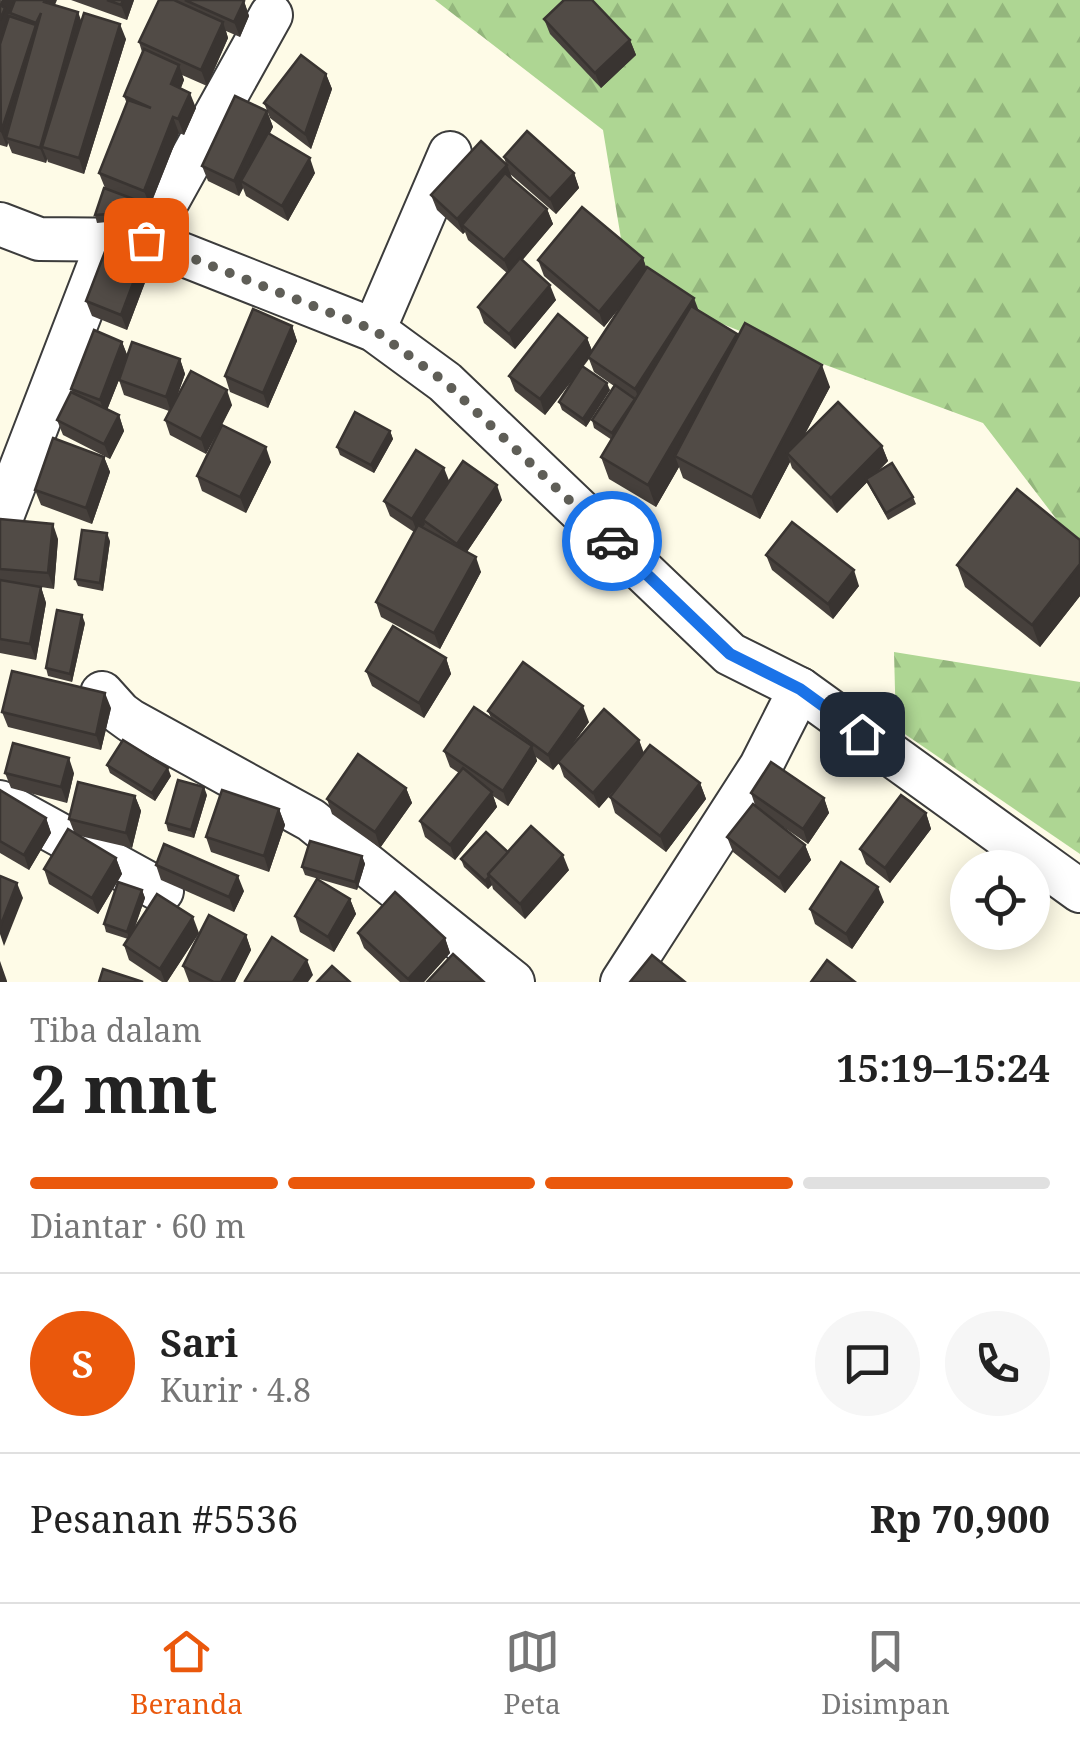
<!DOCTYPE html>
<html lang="id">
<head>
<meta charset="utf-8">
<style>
  :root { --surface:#fff; --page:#f6f6f6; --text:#222; --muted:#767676; --line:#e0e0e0; --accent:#ea580c }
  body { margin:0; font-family:"Noto Serif",serif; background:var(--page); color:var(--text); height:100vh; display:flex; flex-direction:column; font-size:38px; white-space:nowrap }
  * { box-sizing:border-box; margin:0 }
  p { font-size:32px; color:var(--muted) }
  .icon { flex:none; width:55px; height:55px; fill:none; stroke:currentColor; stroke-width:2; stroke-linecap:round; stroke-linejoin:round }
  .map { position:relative; height:982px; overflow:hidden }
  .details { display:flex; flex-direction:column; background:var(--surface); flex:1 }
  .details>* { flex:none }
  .tools { position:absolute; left:950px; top:850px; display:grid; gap:20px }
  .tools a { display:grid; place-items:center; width:100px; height:100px; border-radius:50%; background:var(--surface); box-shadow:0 5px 25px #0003; font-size:50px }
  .pin { position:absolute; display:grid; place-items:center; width:85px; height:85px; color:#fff; margin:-42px; border-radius:20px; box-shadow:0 5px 15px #0006 }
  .courier { position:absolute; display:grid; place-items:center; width:100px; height:100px; margin:-50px; border:8px solid #1a73e8; border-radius:50%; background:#fff; color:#222; box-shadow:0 2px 12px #0007 }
  .head em { font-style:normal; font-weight:700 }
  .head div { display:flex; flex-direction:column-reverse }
  .head { display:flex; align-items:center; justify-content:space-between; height:170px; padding:0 30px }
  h1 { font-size:65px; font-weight:700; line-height:75px }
  .bar { display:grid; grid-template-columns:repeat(4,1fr); gap:15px 10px; align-content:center; height:120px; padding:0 30px }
  .bar i { height:12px; border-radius:8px; background:var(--line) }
  .bar .selected { background:var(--accent) }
  .bar p { grid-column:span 4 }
  .line { display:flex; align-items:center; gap:25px; padding:0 30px; border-top:2px solid var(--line) }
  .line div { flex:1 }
  .round { display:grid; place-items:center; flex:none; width:105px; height:105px; border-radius:52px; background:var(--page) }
  .tab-bar { display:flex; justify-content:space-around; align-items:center; height:140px; border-top:2px solid var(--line); background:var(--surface); font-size:28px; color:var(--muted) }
  .tab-bar a { display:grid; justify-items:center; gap:5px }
  .tab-bar .selected { color:var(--accent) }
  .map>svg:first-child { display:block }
  .forest { fill:url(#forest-firs) }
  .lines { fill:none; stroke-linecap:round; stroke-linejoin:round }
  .street-casing { stroke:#3c3c3c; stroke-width:46 }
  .street { stroke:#fff; stroke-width:42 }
  .wall { fill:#46403c }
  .shaded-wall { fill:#393431 }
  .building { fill:#514b46; stroke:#393431; stroke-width:2.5 }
  .done { stroke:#5f5e57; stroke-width:10; stroke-dasharray:0 18 }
  .route { stroke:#1a73e8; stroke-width:12 }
</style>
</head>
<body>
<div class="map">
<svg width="1080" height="982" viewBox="0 0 1080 982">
  <defs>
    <pattern id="forest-firs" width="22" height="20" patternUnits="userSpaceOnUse" patternTransform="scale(2.5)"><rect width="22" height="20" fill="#aed693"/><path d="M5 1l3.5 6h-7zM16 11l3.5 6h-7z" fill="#94b67d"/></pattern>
  </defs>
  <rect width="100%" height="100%" fill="#fefbe7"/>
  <g class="forest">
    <path d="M435,0H1080V550L983,423L823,364L629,287L603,130Z"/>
    <path d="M894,652L1080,682V854L896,728Z"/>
  </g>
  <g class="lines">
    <g class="street-casing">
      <g id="street">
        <path d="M0,224L39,239L146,240L374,330L445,382L730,654L800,689L1080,891"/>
        <path d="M146,240L271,15"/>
        <path d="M374,330L450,153"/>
        <path d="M0,522L109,239"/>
        <path d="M102,693L120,713L131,721L311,820L513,982"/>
        <path d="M0,802L162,891"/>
        <path d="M622,982L761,766L800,689"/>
      </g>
    </g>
    <use href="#street" class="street"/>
  </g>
  <g class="wall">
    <path d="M0,0L55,5L81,21L126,39L84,174L48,162L47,159L46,163L12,153L8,143L7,147L0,145Z"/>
    <path d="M71,0H134L127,20Z"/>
    <path d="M159,0H242L244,1L249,16L240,37L226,31L228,38L207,86L182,75L184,80L181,88L196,108L184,135L179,133L150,206L147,205L150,212L148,218L97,223L95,215L105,188L99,173L127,104L124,96L142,52L139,42Z"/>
    <path d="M544,19L630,40L636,55L601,88L550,34Z"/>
    <path d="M326,74L332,89L311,149L270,118L264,103Z"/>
    <path d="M267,111L273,127L269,134L315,173L288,221L246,196L243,188L239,196L208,181L202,166Z"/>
    <path d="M504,157L574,173L579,188L556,214L510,174L512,179L547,209L553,224L522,260L556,300L515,349L484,323L478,307L507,273L468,240L465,232L463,234L437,210L431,195L506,164Z"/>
    <path d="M643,258L646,268L699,311L738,336L830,387L804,436L882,446L888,461L878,471L913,497L916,504L888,520L867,482L837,513L792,468L790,462L760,519L683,478L679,467L656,507L609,479L601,457L612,440L594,428L592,420L614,386L594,372L589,359L583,367L610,390L586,427L562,410L559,402L578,373L545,415L515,391L509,376L587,338L592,351L620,307L604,327L544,276L538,260Z"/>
    <path d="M152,264L127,330L92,316L86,301Z"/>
    <path d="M292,326L297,341L268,408L230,392L225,376Z"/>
    <path d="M122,342L127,355L180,359L185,374L177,397L232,405L222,425L271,462L246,513L202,491L197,476L221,426L206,454L170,435L165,420L169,411L124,395L119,380L107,410L119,415L124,431L110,459L63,435L57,420L73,393L71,389Z"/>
    <path d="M390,431L393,439L374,473L340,455L337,447Z"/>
    <path d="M104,457L110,472L92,524L41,505L35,490Z"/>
    <path d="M449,482L502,500L467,552L481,572L440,649L381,617L376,602L414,532L390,516L384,501Z"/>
    <path d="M0,519L58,539L54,589L41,587L46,603L36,660L0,653Z"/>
    <path d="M1080,540V596L1040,647L965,587L957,565Z"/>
    <path d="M110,541L103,591L78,586L75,579Z"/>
    <path d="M766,555L859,586L833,619L772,570Z"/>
    <path d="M85,623L72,682L48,676L46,668Z"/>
    <path d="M446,658L451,674L424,718L372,686L366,671Z"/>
    <path d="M111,708L101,750L8,727L2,712Z"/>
    <path d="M488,711L589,722L566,753L639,740L644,753L700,783L706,799L666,852L615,813L610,797L623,780L599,808L564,777L559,763L553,770L536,757L537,761L508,806L493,796L497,807L455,860L425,837L420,821L459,773L450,767L444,751L491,718Z"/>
    <path d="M107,765L171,776L155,801L110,773Z"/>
    <path d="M5,773H74L67,803L11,788Z"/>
    <path d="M406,788L412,803L380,848L332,814L327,799Z"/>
    <path d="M0,790L46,818L51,833L29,870L0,853Z"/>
    <path d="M751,793L824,798L829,813L808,844L776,822L805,845L811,860L785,893L733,852L727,837L755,805Z"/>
    <path d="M207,795L194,838L168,831L166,823Z"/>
    <path d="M135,796L141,811L132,848L80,836L116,858L122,874L98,914L49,884L44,869L74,832L69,819Z"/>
    <path d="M279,809L285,825L269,872L211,852L206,837Z"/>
    <path d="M926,813L931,829L890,883L866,864L860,849Z"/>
    <path d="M508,852L569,870L525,919L493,889L492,885L488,889L464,867L461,859Z"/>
    <path d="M362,856L365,864L357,890L305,875L302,867Z"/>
    <path d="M156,865L244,891L234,912L161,880Z"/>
    <path d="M142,890L145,898L134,930L199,933L167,982H162L129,960L124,945L128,939L106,932L104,924Z"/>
    <path d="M350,899L356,914L334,952L300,932L295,916Z"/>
    <path d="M884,902L852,949L815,924L810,909Z"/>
    <path d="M358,933L445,938L450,953L424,982H400L364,948Z"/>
    <path d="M246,935L251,950L235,982H189L183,966Z"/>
  </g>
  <g class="shaded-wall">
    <path d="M2,0H16L8,15L13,29L0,60V20L3,12L0,4Z"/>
    <path d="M45,0H57L50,17L44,2Z"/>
    <path d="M123,0H134L127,20L121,5Z"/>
    <path d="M244,1L249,16L240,37L234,22Z"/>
    <path d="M78,12L84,28L42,147L47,159L46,163L40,148Z"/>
    <path d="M223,22L228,38L207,86L201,70Z"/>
    <path d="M120,24L126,39L84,174L79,158Z"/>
    <path d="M36,25L41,40L6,138L8,143L7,147L1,132Z"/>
    <path d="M630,40L636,55L601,88L595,73Z"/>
    <path d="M179,65L184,80L176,99L171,84Z"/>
    <path d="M326,74L332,89L311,149L305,134Z"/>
    <path d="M190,93L196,108L184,135L178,119Z"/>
    <path d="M267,111L273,127L246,184L241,181L243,188L239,196L234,181Z"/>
    <path d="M173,117L179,133L150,206L144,191Z"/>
    <path d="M310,158L315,173L288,221L282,206Z"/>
    <path d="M507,165L513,180L462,225L465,232L463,234L457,219Z"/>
    <path d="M574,173L579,188L556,214L550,199Z"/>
    <path d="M547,209L553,224L510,275L504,260Z"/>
    <path d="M146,249L152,264L127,330L121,315Z"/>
    <path d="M643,258L648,273L604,327L599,312Z"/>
    <path d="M550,285L556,300L515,349L509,334Z"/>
    <path d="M694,298L700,314L641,404L635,389Z"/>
    <path d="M292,326L297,341L268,408L263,393Z"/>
    <path d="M737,334L745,356L675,456L679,467L656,507L648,485Z"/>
    <path d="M587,338L593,353L545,415L540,399Z"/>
    <path d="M122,342L128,357L105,415L100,400Z"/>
    <path d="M180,359L185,374L171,412L166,397Z"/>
    <path d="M822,365L830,387L792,458L787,453L790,462L760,519L752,497Z"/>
    <path d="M607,383L610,390L586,427L583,419Z"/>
    <path d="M227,390L232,405L206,454L201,439Z"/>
    <path d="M635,399L614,441L612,433Z"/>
    <path d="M119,415L124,431L110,459L104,444Z"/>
    <path d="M390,431L393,439L374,473L371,465Z"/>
    <path d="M882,446L888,461L837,513L831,498Z"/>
    <path d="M266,447L271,462L246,513L240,497Z"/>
    <path d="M104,457L110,472L92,524L86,508Z"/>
    <path d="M444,468L450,483L423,520L425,524L418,534L412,519Z"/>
    <path d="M497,485L502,500L462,559L457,544Z"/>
    <path d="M53,524L58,539L54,589L48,573Z"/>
    <path d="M107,533L110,541L103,591L100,583Z"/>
    <path d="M476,557L481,572L440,649L434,633Z"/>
    <path d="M1080,564V596L1040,647L1032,625Z"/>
    <path d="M854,570L859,586L833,619L828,604Z"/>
    <path d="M41,587L46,603L36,660L30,644Z"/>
    <path d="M82,615L85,623L72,682L70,674Z"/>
    <path d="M446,658L451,674L424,718L419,703Z"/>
    <path d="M105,693L111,708L101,750L96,735Z"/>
    <path d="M583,706L589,722L553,770L548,755Z"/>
    <path d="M639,740L644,756L599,808L593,793Z"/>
    <path d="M532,746L537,761L508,806L503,791Z"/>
    <path d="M69,758L74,773L67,803L61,787Z"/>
    <path d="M168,768L171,776L155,801L152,793Z"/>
    <path d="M700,783L706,799L666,852L660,836Z"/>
    <path d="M204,787L207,795L194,838L191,830Z"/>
    <path d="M406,788L412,803L380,848L375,832Z"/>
    <path d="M492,792L497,807L455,860L450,845Z"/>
    <path d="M135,796L141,811L132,848L126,833Z"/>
    <path d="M824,798L829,813L808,844L803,829Z"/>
    <path d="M279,809L285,825L269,872L264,856Z"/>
    <path d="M926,813L931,829L890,883L885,868Z"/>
    <path d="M46,818L51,833L29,870L24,855Z"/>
    <path d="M805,845L811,860L785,893L779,878Z"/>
    <path d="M563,855L569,870L525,919L520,904Z"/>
    <path d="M362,856L365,864L357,890L355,882Z"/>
    <path d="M116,858L122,874L98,914L92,898Z"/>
    <path d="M238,876L244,891L234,912L229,897Z"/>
    <path d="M489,877L492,885L488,889L485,881Z"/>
    <path d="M17,883L23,898L4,946L0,934V927Z"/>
    <path d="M878,887L884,902L852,949L846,934Z"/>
    <path d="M142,890L145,898L130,940L127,932Z"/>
    <path d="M350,899L356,914L334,952L328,937Z"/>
    <path d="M193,917L199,933L167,982H165L160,969Z"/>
    <path d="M246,935L251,950L235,982H221Z"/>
    <path d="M445,938L450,953L424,982H409L408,979Z"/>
    <path d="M307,960L313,975L308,982H293Z"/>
    <path d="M0,961L7,981V982H0Z"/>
  </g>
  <g class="building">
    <path d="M15,0H45L44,2L78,12L40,148L6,138L41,13L36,23L10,13Z"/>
    <path d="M107,0H123L121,5Z"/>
    <path d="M159,0H174L223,22L201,70L139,42Z"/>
    <path d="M185,0H242L244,1L234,22Z"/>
    <path d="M564,0H592L630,40L595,73L544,19Z"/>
    <path d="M0,5L5,8L0,20Z"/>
    <path d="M84,13L120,24L79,158L42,147Z"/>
    <path d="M9,16L36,25L1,132L0,44Z"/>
    <path d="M144,49L179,65L171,84L190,93L178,119L173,117L144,191L99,173L128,100L151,108L124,96Z"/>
    <path d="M301,55L326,74L305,134L264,103Z"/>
    <path d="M235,96L267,111L234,181L202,166Z"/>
    <path d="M527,131L574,173L550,199L504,157Z"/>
    <path d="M268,133L310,158L282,206L241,181Z"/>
    <path d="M481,141L507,165L457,219L431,195Z"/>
    <path d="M505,173L547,209L504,260L462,225Z"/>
    <path d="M104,188L147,204L145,211L95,215Z"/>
    <path d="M582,207L643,258L599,312L538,260Z"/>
    <path d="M111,236L146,249L121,315L86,301Z"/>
    <path d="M520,258L550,285L509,334L478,307Z"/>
    <path d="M647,267L694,298L635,389L588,357Z"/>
    <path d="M691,306L737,334L648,485L601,457Z"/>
    <path d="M253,309L292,326L263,393L225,376Z"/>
    <path d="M558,314L587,338L540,399L509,376Z"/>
    <path d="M745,323L822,365L752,497L675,456Z"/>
    <path d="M94,330L122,342L100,400L71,389Z"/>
    <path d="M132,342L180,359L166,397L119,380Z"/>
    <path d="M582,366L607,383L583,419L559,402Z"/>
    <path d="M191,371L227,390L201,439L165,420Z"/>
    <path d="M615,385L635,399L612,433L592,420Z"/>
    <path d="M71,392L119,415L104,444L57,420Z"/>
    <path d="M838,402L882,446L831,498L787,453Z"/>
    <path d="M355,412L390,431L371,465L337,447Z"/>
    <path d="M222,425L266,447L240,497L197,476Z"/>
    <path d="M53,438L104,457L86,508L35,490Z"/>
    <path d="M416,450L444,468L412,519L384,501Z"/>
    <path d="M463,461L497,485L457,544L423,520Z"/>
    <path d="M892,463L913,497L886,513L866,479Z"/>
    <path d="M1017,489L1080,540V564L1032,625L957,565Z"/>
    <path d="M0,519L53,524L48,573L0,569Z"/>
    <path d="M792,522L854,570L828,604L766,555Z"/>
    <path d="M418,525L476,557L434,633L376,602Z"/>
    <path d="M82,530L107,533L100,583L75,579Z"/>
    <path d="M0,580L41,587L30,644L0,639Z"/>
    <path d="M57,610L82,615L70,674L46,668Z"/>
    <path d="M393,626L446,658L419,703L366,671Z"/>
    <path d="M523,662L583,706L548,755L488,711Z"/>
    <path d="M12,671L105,693L96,735L2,712Z"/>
    <path d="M474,707L532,746L503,791L444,751Z"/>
    <path d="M604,709L639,740L593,793L558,762Z"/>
    <path d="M123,740L168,768L152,793L107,765Z"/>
    <path d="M13,743L69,758L61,787L5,773Z"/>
    <path d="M650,745L700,783L660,836L610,797Z"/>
    <path d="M358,754L406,788L375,832L327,799Z"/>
    <path d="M771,762L824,798L803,829L751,793Z"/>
    <path d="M463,768L492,792L450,845L420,821Z"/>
    <path d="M178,780L204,787L191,830L166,823Z"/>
    <path d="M78,782L135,796L126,833L69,819Z"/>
    <path d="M0,790L46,818L24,855L0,841Z"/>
    <path d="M222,790L279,809L264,856L206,837Z"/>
    <path d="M901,795L926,813L885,868L860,849Z"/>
    <path d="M753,804L805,845L779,878L727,837Z"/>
    <path d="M531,826L563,855L520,904L488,874Z"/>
    <path d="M68,829L116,858L92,898L44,869Z"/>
    <path d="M486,832L508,852L488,874L489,877L485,881L461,859Z"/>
    <path d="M310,841L362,856L355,882L302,867Z"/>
    <path d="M164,844L238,876L229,897L156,865Z"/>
    <path d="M841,862L878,887L846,934L810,909Z"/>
    <path d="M0,876L17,883L0,927Z"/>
    <path d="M317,879L350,899L328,937L295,916Z"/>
    <path d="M118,882L142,890L127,932L104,924Z"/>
    <path d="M395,892L445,938L408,979L358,933Z"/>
    <path d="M157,894L193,917L160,969L124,945Z"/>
    <path d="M209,915L246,935L221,982H214L183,966Z"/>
    <path d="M272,937L307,960L293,982H247L245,981Z"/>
    <path d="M453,954L484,982H427Z"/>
    <path d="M652,955L685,982H630Z"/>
    <path d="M827,960L855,982H811Z"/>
    <path d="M332,966L350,982H317Z"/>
    <path d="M103,969L143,982H99Z"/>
  </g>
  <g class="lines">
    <path class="done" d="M146,240L374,330L445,382L612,541"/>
    <path class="route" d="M612,541L730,654L800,689L862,734"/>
  </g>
</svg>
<div class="tools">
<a><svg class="icon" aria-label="locate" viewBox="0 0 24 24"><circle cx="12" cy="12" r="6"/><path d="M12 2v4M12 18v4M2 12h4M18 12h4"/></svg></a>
</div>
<div class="pin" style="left:146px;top:240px;background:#ea580c"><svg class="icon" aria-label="bag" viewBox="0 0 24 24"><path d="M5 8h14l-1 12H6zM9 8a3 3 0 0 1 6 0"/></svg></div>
<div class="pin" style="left:862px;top:734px;background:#1f2937"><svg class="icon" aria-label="home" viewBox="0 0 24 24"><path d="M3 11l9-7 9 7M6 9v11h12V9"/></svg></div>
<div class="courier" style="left:612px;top:541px"><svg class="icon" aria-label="car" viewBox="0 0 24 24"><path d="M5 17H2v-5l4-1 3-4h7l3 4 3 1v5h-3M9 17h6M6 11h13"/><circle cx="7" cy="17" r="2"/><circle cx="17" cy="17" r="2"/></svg></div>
</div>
<section class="details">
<div class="head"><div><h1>2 mnt</h1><p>Tiba dalam</p></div><em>15:19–15:24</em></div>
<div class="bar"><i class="selected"></i><i class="selected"></i><i class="selected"></i><i></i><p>Diantar · 60 m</p></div>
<div class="line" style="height:180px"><b class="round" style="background:var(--accent);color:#fff">S</b><div><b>Sari</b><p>Kurir · 4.8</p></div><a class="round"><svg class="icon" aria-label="chat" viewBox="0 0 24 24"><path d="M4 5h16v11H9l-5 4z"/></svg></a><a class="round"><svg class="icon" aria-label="phone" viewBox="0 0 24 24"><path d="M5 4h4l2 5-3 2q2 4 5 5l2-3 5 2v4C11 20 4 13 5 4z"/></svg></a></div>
<div class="line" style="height:130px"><div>Pesanan #5536</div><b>Rp 70,900</b></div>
</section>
<nav class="tab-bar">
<a class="selected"><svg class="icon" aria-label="home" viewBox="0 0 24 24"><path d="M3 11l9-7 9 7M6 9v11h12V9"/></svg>Beranda</a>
<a><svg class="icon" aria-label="map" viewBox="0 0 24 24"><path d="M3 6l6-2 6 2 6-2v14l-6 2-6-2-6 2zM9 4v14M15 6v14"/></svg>Peta</a>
<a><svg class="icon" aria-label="saved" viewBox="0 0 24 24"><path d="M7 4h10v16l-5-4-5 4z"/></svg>Disimpan</a>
</nav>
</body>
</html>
